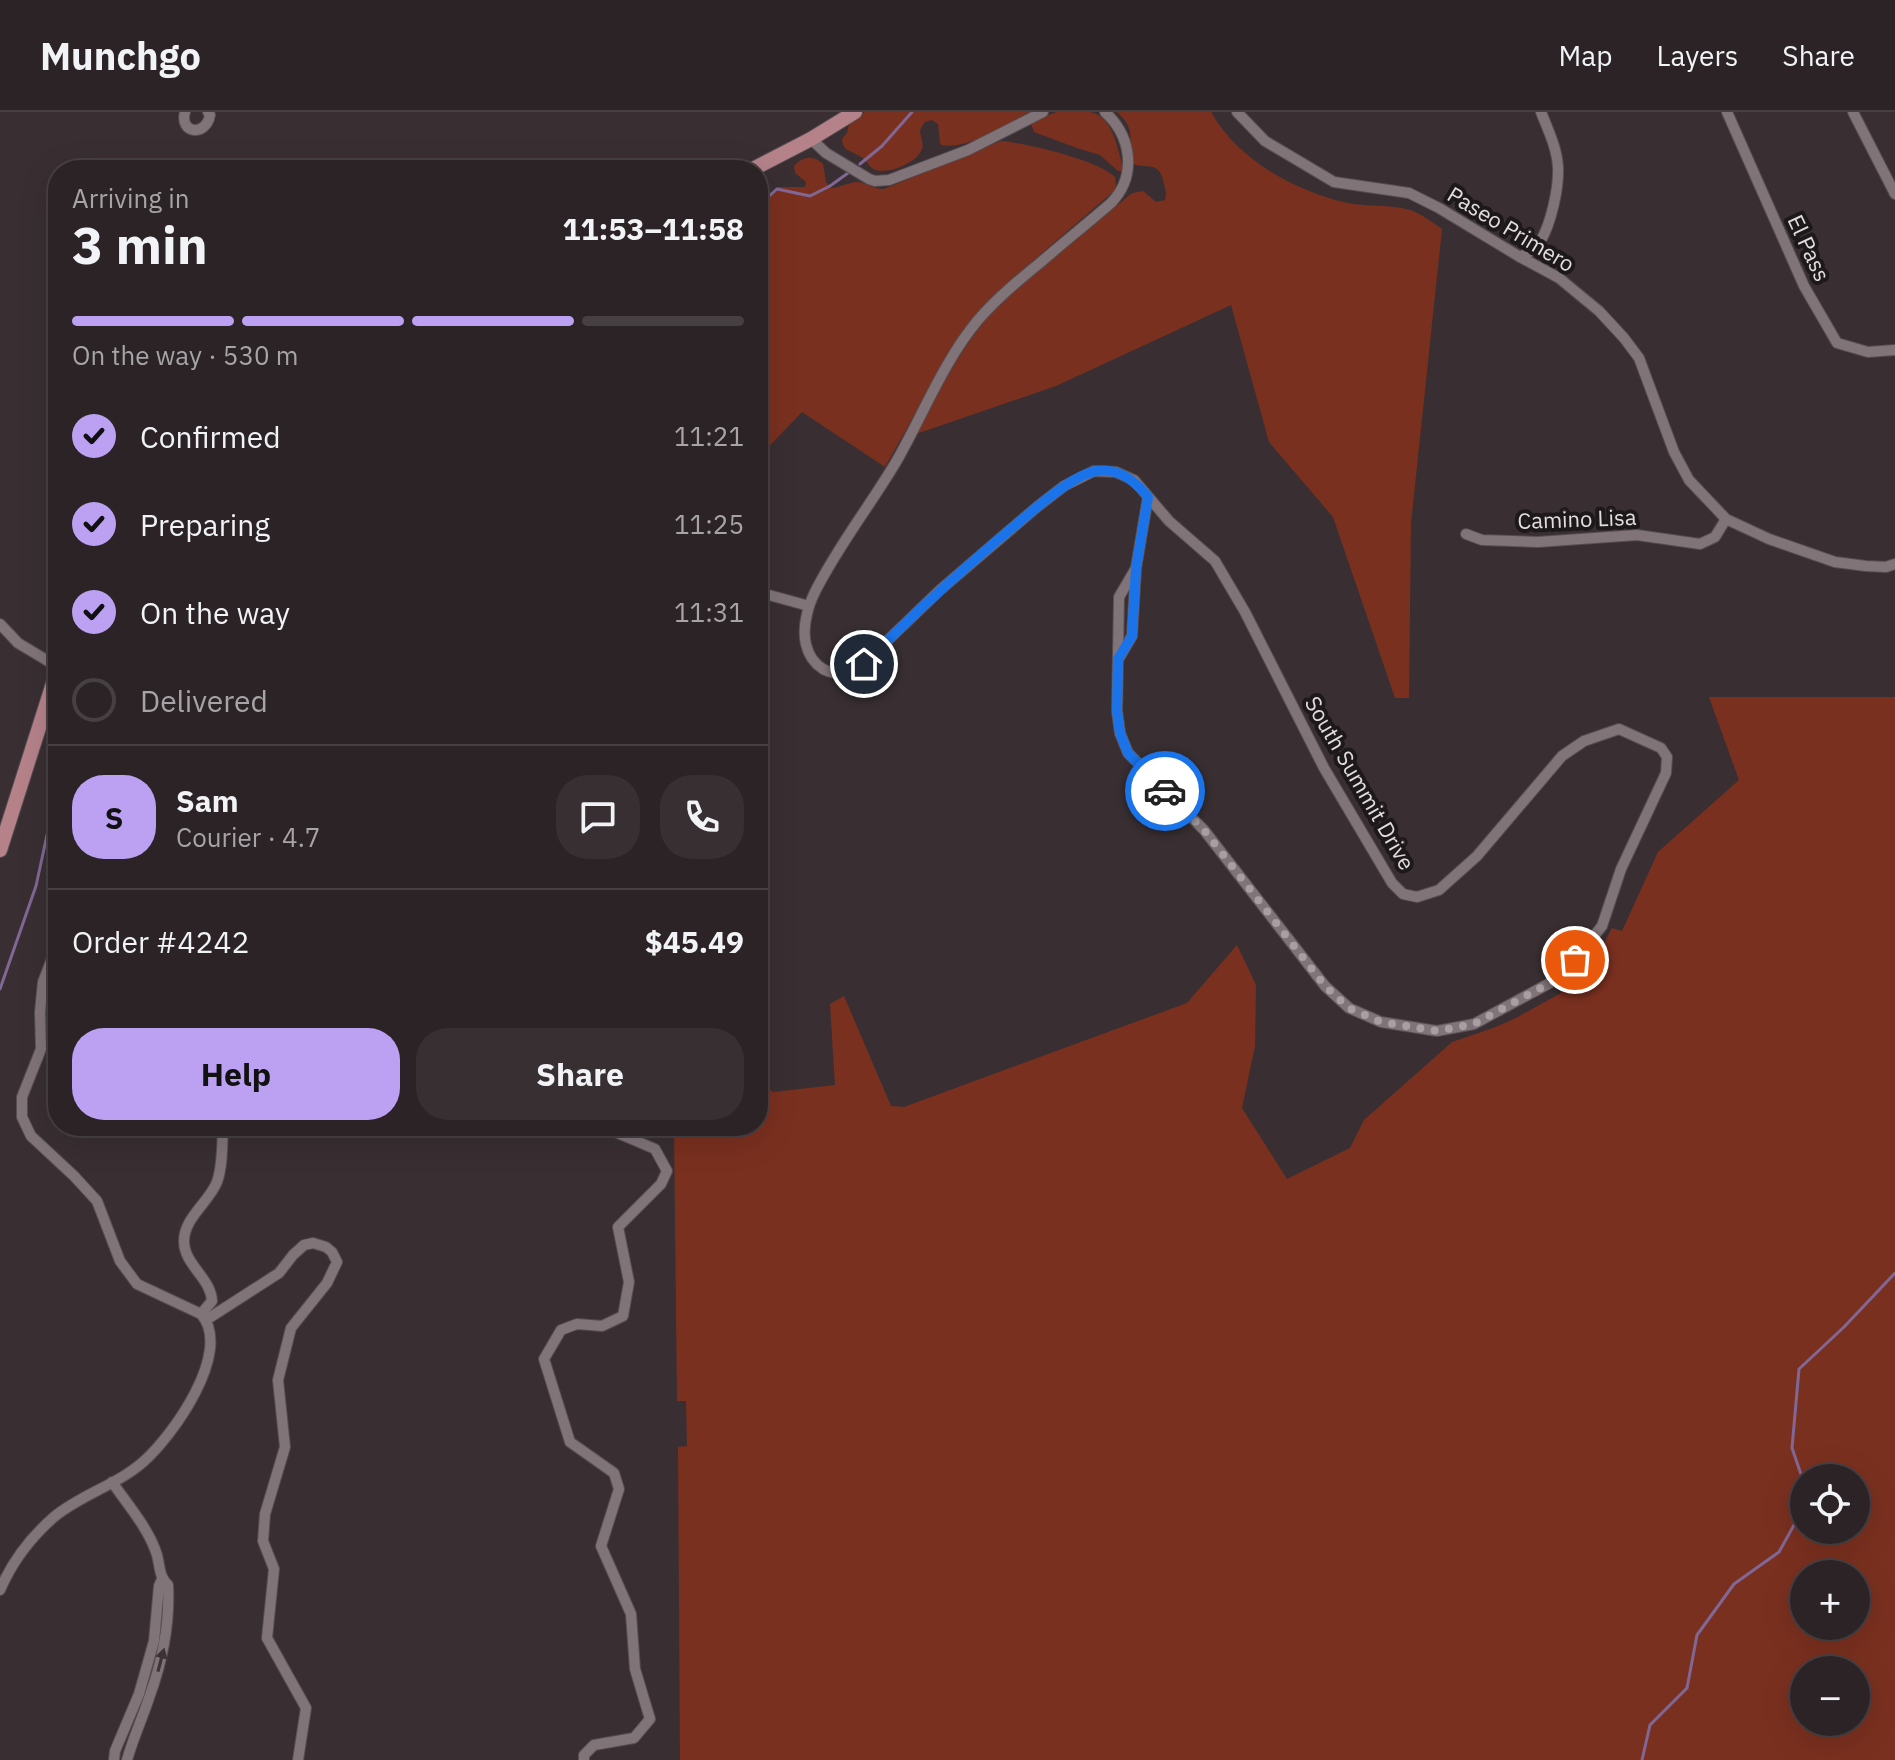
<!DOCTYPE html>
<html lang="en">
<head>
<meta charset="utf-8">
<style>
  :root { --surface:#2b2326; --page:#372f32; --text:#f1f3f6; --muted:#a6a4a7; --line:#474043; --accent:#bca0f2 }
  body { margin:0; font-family:"IBM Plex Sans",sans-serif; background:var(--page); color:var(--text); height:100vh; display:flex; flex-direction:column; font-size:30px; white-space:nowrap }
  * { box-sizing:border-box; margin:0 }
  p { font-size:26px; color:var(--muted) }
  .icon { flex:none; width:44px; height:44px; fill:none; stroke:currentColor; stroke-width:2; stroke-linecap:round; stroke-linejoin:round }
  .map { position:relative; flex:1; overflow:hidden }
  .sheet { position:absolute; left:48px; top:48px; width:720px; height:976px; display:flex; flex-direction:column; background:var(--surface); border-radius:32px; box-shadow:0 8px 32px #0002,0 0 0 2px var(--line) }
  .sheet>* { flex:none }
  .fabs { position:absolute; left:1790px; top:1352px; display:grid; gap:16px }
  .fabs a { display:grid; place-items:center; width:80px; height:80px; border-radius:50%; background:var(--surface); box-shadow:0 8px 32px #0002,0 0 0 2px var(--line); font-size:40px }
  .pin { position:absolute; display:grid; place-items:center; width:68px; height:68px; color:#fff; margin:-34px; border:4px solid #fff; border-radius:50%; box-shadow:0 2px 8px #0007 }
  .courier { position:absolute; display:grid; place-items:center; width:80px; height:80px; margin:-40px; border:6px solid #1a73e8; border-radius:50%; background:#fff; color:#222; box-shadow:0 2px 10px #0007 }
  .head em { font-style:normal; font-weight:700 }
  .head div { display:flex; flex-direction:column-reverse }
  .head { display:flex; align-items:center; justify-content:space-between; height:136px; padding:0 24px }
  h1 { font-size:52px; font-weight:700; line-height:60px }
  .bar { display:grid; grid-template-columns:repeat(4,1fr); gap:12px 8px; align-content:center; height:96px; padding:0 24px }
  .bar i { height:10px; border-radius:6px; background:var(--line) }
  .bar .selected { background:var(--accent) }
  .bar p { grid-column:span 4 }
  .line { display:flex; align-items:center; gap:20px; padding:0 24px; border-top:2px solid var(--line) }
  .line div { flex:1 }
  .round { display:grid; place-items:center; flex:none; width:84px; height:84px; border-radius:32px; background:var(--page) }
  ol { padding:0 24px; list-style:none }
  li { display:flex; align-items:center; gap:24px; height:88px }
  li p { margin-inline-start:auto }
  li .icon { padding:8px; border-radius:50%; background:var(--accent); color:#111; stroke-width:4 }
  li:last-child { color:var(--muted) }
  li i { width:44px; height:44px; border:4px solid var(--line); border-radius:50% }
  .primary-button { display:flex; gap:16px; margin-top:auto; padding:16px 24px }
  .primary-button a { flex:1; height:92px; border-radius:32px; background:var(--accent); color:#111; font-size:32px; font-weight:700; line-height:92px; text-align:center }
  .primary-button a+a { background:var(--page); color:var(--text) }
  header { display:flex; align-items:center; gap:48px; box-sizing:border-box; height:112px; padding:0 40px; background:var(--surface); border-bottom:2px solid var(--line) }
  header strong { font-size:38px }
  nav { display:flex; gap:44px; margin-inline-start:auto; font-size:28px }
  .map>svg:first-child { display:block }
  .green { fill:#7a301f; fill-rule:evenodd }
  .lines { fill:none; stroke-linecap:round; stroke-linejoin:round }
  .stream { stroke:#816795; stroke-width:3 }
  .minor-casing { stroke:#574e52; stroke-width:12 }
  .major-casing { stroke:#574e52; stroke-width:16 }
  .minor { stroke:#807479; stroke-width:10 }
  .major { stroke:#b5828a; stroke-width:14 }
  .oneway { fill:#3b3436 }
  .done { stroke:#a89fa3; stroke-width:8; stroke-dasharray:0 14.4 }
  .route { stroke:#1a73e8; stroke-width:10 }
  .labels { text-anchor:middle; stroke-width:8; stroke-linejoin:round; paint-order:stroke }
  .street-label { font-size:22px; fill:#e3dcdf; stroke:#1d181a }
</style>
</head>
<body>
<header>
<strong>Munchgo</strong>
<nav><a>Map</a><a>Layers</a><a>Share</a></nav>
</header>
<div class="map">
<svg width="1895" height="1648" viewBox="0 0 1895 1648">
  <rect width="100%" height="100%" fill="#392f33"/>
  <g class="green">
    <path d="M865,0H1029C1004,13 970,38 941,33L940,31L938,12L932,8L925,10L920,18C920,25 924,31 922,37C917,51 885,65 872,56C867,52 865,46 858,43C849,38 843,39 842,27L847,21L850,9Z"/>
    <path d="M1057,0C1067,0 1080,0 1090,0C1113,4 1117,36 1123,54L1122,59H1118L1100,43L1077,36L1034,20L1031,12L1034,8Z"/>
    <path d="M1117,0H1211C1238,48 1295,79 1348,91C1368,95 1390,92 1410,98C1422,102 1432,110 1442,117L1411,411L1409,586H1395L1333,405L1269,330L1231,193L1056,274L916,322C941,275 964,230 1000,191L1132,81L1143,79L1156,90L1165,88C1167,80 1165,76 1163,68C1158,48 1146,58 1131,51C1127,27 1138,19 1117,0Z"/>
    <path d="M1001,29C1026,31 1098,48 1115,65L1116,74L1114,79L1014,165L975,204L955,231L885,355L802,300L758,346V71L762,69L765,70V84L770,82L777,75H805L806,70L795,61L794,54C803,44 814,43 823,52L826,70L831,76C840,76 848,70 858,70C867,71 873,77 884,77Z"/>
    <path d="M1709,585H1895V1648H680L678,1335L687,1334L686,1289H677L674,1014H758V970L773,980L835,973L830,892L844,884L891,994L904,995L1187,891L1237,833L1256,873L1255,934L1242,996L1287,1067L1350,1036L1364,1008L1452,930L1493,916L1514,907L1561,881L1584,860L1600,839L1612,816L1622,819L1658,740L1739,668ZM1804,1366H1856V1418H1804ZM1804,1462H1856V1514H1804ZM1804,1558H1856V1610H1804Z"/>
  </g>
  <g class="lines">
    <g class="stream">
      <path d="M860,52L882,34L912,0"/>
      <path d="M758,94L777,77L810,84L830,74L848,61"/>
      <path d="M0,877L36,774L47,723L58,695"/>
      <path d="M1804,1371L1792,1336L1799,1257L1844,1215L1895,1161"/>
      <path d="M1642,1648L1650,1613L1687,1576L1697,1523L1734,1472L1779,1440L1804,1395"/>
    </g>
    <g class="minor-casing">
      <g id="minor">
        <path d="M185,0C179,22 206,25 210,3L208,0"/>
        <path d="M1105,0C1132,25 1137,64 1111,91C1088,111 1064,130 1041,150C1019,168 997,186 978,208C943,250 923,303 896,350C874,387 848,421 827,458C819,472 810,487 807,502C802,522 804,545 823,557C834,563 847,562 858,557L940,478L1037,395L1064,374L1094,359L1116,360L1134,368L1169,409L1215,449L1245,500L1324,656L1392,771L1403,782L1417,785L1439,778L1477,744L1562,644L1584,629L1619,617L1661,636L1667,645L1666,661L1621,757L1602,814L1561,865L1474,912L1437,919L1381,910L1349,896L1325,874L1204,718L1128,641L1120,621L1117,599L1119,485L1136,456"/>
        <path d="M1237,0L1265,29L1334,70L1409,81L1439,96L1520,145L1559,166L1599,199L1624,226L1639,246L1674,340L1689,368L1726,407L1769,427L1835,450L1866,454L1886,455L1895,452"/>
        <path d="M1727,0L1804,174L1837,231L1868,240L1895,238"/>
        <path d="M1853,0L1895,82"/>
        <path d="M811,27L826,41L869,67L875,69L889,68L968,38L1043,0"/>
        <path d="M1520,145C1527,141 1536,138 1540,130C1551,112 1559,76 1558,55C1557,36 1548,18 1541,0"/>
        <path d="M1466,422L1482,428L1538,430L1637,423L1700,432L1715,425L1726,407"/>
        <path d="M758,480L809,494"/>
        <path d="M0,512L18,531L58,555"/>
        <path d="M1119,546L1132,524L1136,456L1148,385"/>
        <path d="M201,1202L212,1189C211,1166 184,1153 184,1129C184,1106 209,1090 217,1070C223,1053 222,1031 223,1014"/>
        <path d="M206,1208L279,1161L293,1143L304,1133L313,1131L326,1135L332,1140L337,1150L327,1171L291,1216L278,1268L285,1335L265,1402L263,1429L274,1457L267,1526L306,1596L298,1648"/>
        <path d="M112,1370C128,1393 149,1417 157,1443C160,1454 159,1465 168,1473C170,1512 163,1547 150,1583C143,1605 133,1626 127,1648"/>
        <path d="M0,1478C12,1450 31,1425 54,1405C80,1383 117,1373 143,1350C172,1325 234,1239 201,1202L137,1172L120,1149L97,1089L74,1064L31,1024L22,1005V985L41,937L40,900L43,870L58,831"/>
        <path d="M114,1648L115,1639L139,1582L154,1529L159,1474L162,1467"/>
        <path d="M584,1648V1643L594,1633L634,1626L650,1607L635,1557L631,1502L601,1434L619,1377L614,1361L570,1330L544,1247L561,1218L577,1212L602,1214L623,1204L629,1170L618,1115L661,1072L667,1059L655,1037L601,1014"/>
      </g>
    </g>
    <g class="major-casing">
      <g id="major">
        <path d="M751,58L811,27L855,0"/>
        <path d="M0,738L58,556"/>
      </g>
    </g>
    <use href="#minor" class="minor"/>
    <use href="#major" class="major"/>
  </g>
  <defs><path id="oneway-solid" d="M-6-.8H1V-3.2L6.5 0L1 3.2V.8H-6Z" transform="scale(2)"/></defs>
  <use class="oneway" href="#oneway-solid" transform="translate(161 1548) rotate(-75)"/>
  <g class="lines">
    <path class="done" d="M1165,679L1204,718L1325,874L1349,896L1381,910L1437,919L1474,912L1561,865L1575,848"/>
    <path class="route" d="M864,552C913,502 965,455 1019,410C1037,395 1073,363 1096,359C1119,356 1134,368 1148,385L1136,456L1132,524L1118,547L1117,599L1120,621L1128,641L1165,679"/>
  </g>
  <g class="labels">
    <g class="street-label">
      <text transform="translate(1511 117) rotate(31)" y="8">Paseo Primero</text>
      <text transform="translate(1809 136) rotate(65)" y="8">El Pass</text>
      <text transform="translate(1577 407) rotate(-2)" y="8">Camino Lisa</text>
      <text transform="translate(1360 671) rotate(60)" y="8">South Summit Drive</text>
    </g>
  </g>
</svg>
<div class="fabs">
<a><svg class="icon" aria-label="locate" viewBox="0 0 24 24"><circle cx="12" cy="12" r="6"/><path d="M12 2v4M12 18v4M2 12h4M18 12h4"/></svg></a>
<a>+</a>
<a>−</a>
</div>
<div class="pin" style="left:1575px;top:848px;background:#ea580c"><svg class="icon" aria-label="bag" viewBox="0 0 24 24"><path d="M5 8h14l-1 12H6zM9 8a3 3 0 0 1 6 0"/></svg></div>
<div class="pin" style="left:864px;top:552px;background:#1f2937"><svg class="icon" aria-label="home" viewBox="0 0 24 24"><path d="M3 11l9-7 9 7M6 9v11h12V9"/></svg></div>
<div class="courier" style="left:1165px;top:679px"><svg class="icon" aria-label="car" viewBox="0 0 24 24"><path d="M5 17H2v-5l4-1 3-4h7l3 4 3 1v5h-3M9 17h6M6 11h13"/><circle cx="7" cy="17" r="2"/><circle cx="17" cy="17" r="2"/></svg></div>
<section class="sheet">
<div class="head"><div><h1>3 min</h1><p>Arriving in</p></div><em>11:53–11:58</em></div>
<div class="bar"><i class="selected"></i><i class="selected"></i><i class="selected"></i><i></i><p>On the way · 530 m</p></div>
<ol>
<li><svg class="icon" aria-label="check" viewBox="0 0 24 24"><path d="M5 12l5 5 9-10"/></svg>Confirmed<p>11:21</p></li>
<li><svg class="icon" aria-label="check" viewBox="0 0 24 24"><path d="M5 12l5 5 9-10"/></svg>Preparing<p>11:25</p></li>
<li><svg class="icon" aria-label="check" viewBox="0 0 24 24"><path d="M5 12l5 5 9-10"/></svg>On the way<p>11:31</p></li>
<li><i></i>Delivered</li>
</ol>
<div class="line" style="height:144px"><b class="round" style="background:var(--accent);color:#111">S</b><div><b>Sam</b><p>Courier · 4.7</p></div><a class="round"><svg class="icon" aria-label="chat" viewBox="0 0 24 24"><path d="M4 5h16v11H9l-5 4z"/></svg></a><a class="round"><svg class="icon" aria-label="phone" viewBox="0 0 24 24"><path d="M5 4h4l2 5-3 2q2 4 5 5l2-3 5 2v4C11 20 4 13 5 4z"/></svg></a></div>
<div class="line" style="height:104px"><div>Order #4242</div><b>$45.49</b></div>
<div class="primary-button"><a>Help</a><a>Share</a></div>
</section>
</div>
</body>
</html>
